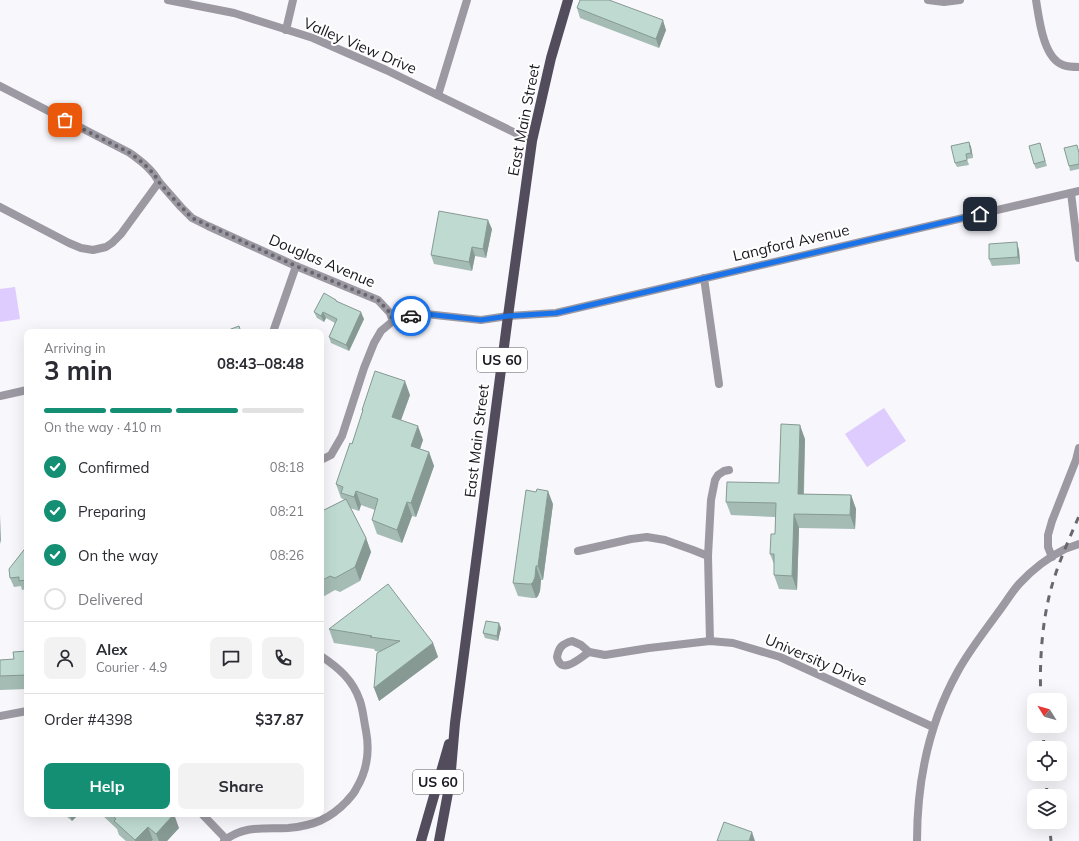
<!DOCTYPE html>
<html lang="en">
<head>
<meta charset="utf-8">
<style>
  :root { --surface:#fff; --page:#f2f2f3; --text:#2b2b33; --muted:#7c7c81; --line:#e1e1e2; --accent:#148f74 }
  body { margin:0; font-family:Mulish,sans-serif; background:var(--page); color:var(--text); height:100vh; display:flex; flex-direction:column; font-size:15px; white-space:nowrap }
  * { box-sizing:border-box; margin:0 }
  p { font-size:13px; color:var(--muted) }
  .icon { flex:none; width:22px; height:22px; fill:none; stroke:currentColor; stroke-width:2; stroke-linecap:round; stroke-linejoin:round }
  .map { position:relative; flex:1; overflow:hidden }
  .sheet { position:absolute; left:24px; top:329px; width:300px; height:488px; display:flex; flex-direction:column; background:var(--surface); border-radius:8px; box-shadow:0 4px 16px #0002 }
  .sheet>* { flex:none }
  .needle { width:26px; rotate:307deg }
  .controls { position:absolute; left:1027px; top:693px; display:grid; gap:8px }
  .controls a { display:grid; place-items:center; width:40px; height:40px; border-radius:8px; background:var(--surface); box-shadow:0 4px 16px #0002; font-size:20px }
  .pin { position:absolute; display:grid; place-items:center; width:34px; height:34px; color:#fff; margin:-17px; border-radius:8px; box-shadow:0 2px 6px #0006 }
  .courier { position:absolute; display:grid; place-items:center; width:40px; height:40px; margin:-20px; border:3px solid #1a73e8; border-radius:50%; background:#fff; color:#222; box-shadow:0 1px 5px #0007 }
  .summary em { font-style:normal; font-weight:700 }
  .summary div { display:flex; flex-direction:column-reverse }
  .summary { display:flex; align-items:center; justify-content:space-between; height:68px; padding:0 20px }
  h1 { font-size:26px; font-weight:700; line-height:30px }
  .bar { display:grid; grid-template-columns:repeat(4,1fr); gap:6px 4px; align-content:center; height:48px; padding:0 20px }
  .bar i { height:5px; border-radius:3px; background:var(--line) }
  .bar .on { background:var(--accent) }
  .bar p { grid-column:span 4 }
  .line { display:flex; align-items:center; gap:10px; padding:0 20px; border-top:1px solid var(--line) }
  .line div { flex:1 }
  .round { display:grid; place-items:center; flex:none; width:42px; height:42px; border-radius:8px; background:var(--page) }
  ol { padding:0 20px; list-style:none }
  li { display:flex; align-items:center; gap:12px; height:44px }
  li p { margin-inline-start:auto }
  li .icon { padding:4px; border-radius:50%; background:var(--accent); color:#fff; stroke-width:4 }
  li:last-child { color:var(--muted) }
  li i { width:22px; height:22px; border:2px solid var(--line); border-radius:50% }
  .primary-button { display:flex; gap:8px; margin-top:auto; padding:8px 20px }
  .primary-button a { flex:1; height:46px; border-radius:8px; background:var(--accent); color:#fff; font-size:16px; font-weight:700; line-height:46px; text-align:center }
  .primary-button a+a { background:var(--page); color:var(--text) }
  .map>svg:first-child { display:block }
  .grass { fill:#ddccfd }
  .lines { fill:none; stroke-linecap:round; stroke-linejoin:round }
  .minor { stroke:#9c99a2; stroke-width:8 }
  .primary { stroke:#524c5d; stroke-width:10 }
  .rail { stroke:#6a686f; stroke-width:3; stroke-dasharray:7 7; stroke-linecap:butt }
  .wall { fill:#a4bcb4 }
  .shaded-wall { fill:#869992 }
  .building { fill:#bfdbd1; stroke:#869992 }
  .done { stroke:#68666e; stroke-width:4; stroke-dasharray:0 7.2 }
  .route { stroke:#1a73e8; stroke-width:5 }
  .labels { text-anchor:middle; stroke-width:4; stroke-linejoin:round; paint-order:stroke }
  .shield { fill:#fff; stroke:#5f5d64; stroke-width:1 }
  .shield-label { font-size:14px; font-weight:bold; fill:#1b1821 }
  .street-label { font-size:15px; fill:#1b1821; stroke:#fff }
</style>
</head>
<body>
<div class="map">
<svg width="1079" height="841" viewBox="0 0 1079 841">
  <rect width="100%" height="100%" fill="#f8f7fc"/>
  <g class="grass">
    <path d="M15,287L20,319L0,322V289Z"/>
    <path d="M884,408L906,441L867,467L845,434Z"/>
  </g>
  <g class="lines">
    <g class="minor">
      <path d="M168,0L234,13L313,38L386,70L532,141"/>
      <path d="M928,0L944,2L960,0"/>
      <path d="M1036,0C1039,18 1043,58 1063,65C1068,67 1074,67 1079,67"/>
      <path d="M286,30L293,0"/>
      <path d="M0,86L130,153C142,162 152,169 159,182L121,234L112,243L106,247L93,250L81,248L69,243L0,207"/>
      <path d="M438,95L467,0"/>
      <path d="M159,182L181,207L192,218L208,226L296,266L378,300L390,313L393,321L409,316L426,314L481,320L508,316L556,313L1079,191"/>
      <path d="M1071,193L1079,258"/>
      <path d="M704,278L719,384"/>
      <path d="M273,332L296,266"/>
      <path d="M0,396L27,390"/>
      <path d="M321,460L331,455L342,436L364,368L374,343L381,331L393,321"/>
      <path d="M578,551L631,539L647,537L665,540L693,550L708,556"/>
      <path d="M1052,557L1048,547V535L1052,521L1076,460L1079,448"/>
      <path d="M572,641L581,645L589,652C580,658 561,676 557,657C559,647 562,644 572,641Z"/>
      <path d="M710,641L708,556L711,500L715,480L718,475L724,471L729,470"/>
      <path d="M589,652L605,655L649,648L710,641L733,643L780,657L933,727"/>
      <path d="M0,716L27,711"/>
      <path d="M202,814L226,839"/>
      <path d="M224,841C244,825 264,829 288,828C313,826 330,819 347,801C350,797 354,794 356,789C367,771 370,752 366,731C364,721 363,710 360,701C353,680 339,668 321,656"/>
      <path d="M917,841C917,783 929,723 958,671C969,651 984,632 997,614C1005,604 1011,593 1019,584C1031,571 1049,557 1065,549C1069,547 1074,546 1079,544"/>
    </g>
    <g class="primary">
      <path d="M421,841L449,744"/>
      <path d="M439,841L450,782L455,723L508,316L532,141L551,58L568,0"/>
    </g>
    <g class="rail">
      <path d="M1041,700C1039,662 1042,618 1053,582C1060,559 1070,537 1079,516"/>
      <path d="M1043,726L1044,748"/>
      <path d="M1046,774L1047,796"/>
      <path d="M1049,822L1051,841"/>
    </g>
  </g>
  <g class="wall">
    <path d="M577,8L666,30L659,48L580,18Z"/>
    <path d="M969,142L971,147L973,158L967,159L969,165L957,167L955,163Z"/>
    <path d="M1040,143L1047,166L1036,169L1034,164Z"/>
    <path d="M1079,150V169L1070,171L1069,166Z"/>
    <path d="M492,229L486,258L475,256L472,271L434,264L431,255Z"/>
    <path d="M1019,250L1020,264L992,266L989,259Z"/>
    <path d="M336,300L337,301L364,319L349,351L331,343L329,337L335,323L326,318L324,322L317,318L314,312Z"/>
    <path d="M410,395L401,420L423,440L420,449L429,452L434,466L416,517L412,516L402,543L377,534L372,520L375,510L361,505L359,511L350,508L366,538L371,552L360,581L340,592L335,590L321,598V505L324,510L344,500L343,499L341,498L336,484L352,444L363,412L362,410Z"/>
    <path d="M805,439L804,494L851,495L856,509L855,529L799,528L797,590L779,589L774,575V564L770,554L775,534V517L731,515L726,502L779,483Z"/>
    <path d="M553,504L543,580H541L540,591L538,596L536,598H532L518,596L513,583Z"/>
    <path d="M27,546V589L22,590L21,586L14,587L10,578Z"/>
    <path d="M501,628L498,641L485,638L483,633Z"/>
    <path d="M329,629L433,643L438,657L379,701L380,652L375,651L374,649L334,643Z"/>
    <path d="M27,651V689L0,690V660L14,659Z"/>
    <path d="M65,814H79L72,821L66,816Z"/>
    <path d="M101,814H136L139,817L179,828L167,841H153V840L152,841H126L119,835L117,829Z"/>
  </g>
  <g class="shaded-wall">
    <path d="M663,20L666,30L659,48L656,39Z"/>
    <path d="M969,142L971,147L973,158L971,153Z"/>
    <path d="M488,220L492,229L486,258L483,249Z"/>
    <path d="M1017,242L1019,250L1020,264L1018,257Z"/>
    <path d="M472,247L475,256L472,271L469,262Z"/>
    <path d="M323,312L326,318L324,322L321,316Z"/>
    <path d="M361,312L364,319L349,351L346,345Z"/>
    <path d="M405,381L410,395L397,431L392,417Z"/>
    <path d="M800,425L805,439L803,508L798,494Z"/>
    <path d="M418,426L423,440L416,460L411,446Z"/>
    <path d="M429,452L434,466L416,517L411,503Z"/>
    <path d="M356,491L361,505L359,511L354,497Z"/>
    <path d="M548,491L553,504L543,580L538,566Z"/>
    <path d="M851,495L856,509L855,529L850,515Z"/>
    <path d="M407,502L412,516L402,543L397,530Z"/>
    <path d="M794,514L799,528L797,590L792,576Z"/>
    <path d="M0,515L1,544L0,540Z"/>
    <path d="M366,538L371,552L360,581L355,567Z"/>
    <path d="M536,566L541,580L540,591L538,596L536,598L531,584Z"/>
    <path d="M499,623L501,628L498,641L497,636Z"/>
    <path d="M433,643L438,657L379,701L374,688Z"/>
    <path d="M69,814H79L72,821Z"/>
    <path d="M174,814L179,828L167,841H159L156,834Z"/>
    <path d="M148,827L153,840L152,841H135V840Z"/>
    <path d="M752,832L755,841H749Z"/>
  </g>
  <g class="building">
    <path d="M580,0H609L663,20L656,39L577,8Z"/>
    <path d="M969,142L971,153L966,154L967,160L955,163L951,146Z"/>
    <path d="M1040,143L1045,161L1034,164L1029,146Z"/>
    <path d="M1077,145L1079,153V164L1069,166L1064,148Z"/>
    <path d="M439,211L488,220L483,249L472,247L469,262L431,255Z"/>
    <path d="M1017,242L1018,257L989,259V244Z"/>
    <path d="M324,293L336,300V301L361,312L346,345L329,337L337,319L323,312L321,316L314,312Z"/>
    <path d="M239,326L241,332H223Z"/>
    <path d="M375,371L405,381L392,417L418,426L411,446L429,452L411,503L407,502L397,530L372,520L378,499L356,491L354,497L341,493L343,487L336,484L350,443L352,444L363,410H362Z"/>
    <path d="M781,424L800,425L798,494L851,495L850,515L794,514L792,576L774,575V554H770L771,534H775L776,503L726,502L727,482L779,483Z"/>
    <path d="M537,489L548,491L538,566H536L535,577L533,582L531,584H527L513,583L526,490L536,492Z"/>
    <path d="M346,499L366,538L355,567L335,578L330,576L321,581V505L324,510Z"/>
    <path d="M27,546V582H26V580L19,581V577L10,578L9,569Z"/>
    <path d="M388,584L433,643L374,688L377,653L400,641L370,637L372,636L329,629Z"/>
    <path d="M486,621L499,623L497,636L483,633Z"/>
    <path d="M27,651V675L0,676V660L14,659L13,652Z"/>
    <path d="M111,814H136L139,817L141,814H174L156,834L148,827L135,840L114,821L116,819Z"/>
    <path d="M724,822L752,832L749,841H717Z"/>
  </g>
  <g class="lines">
    <path class="done" d="M65,120L130,153L143,163L154,174L159,182L169,194L192,218L296,266L378,300L390,313L393,321L411,316"/>
    <path class="route" d="M411,316L426,314L481,320L508,316L556,313L980,214"/>
  </g>
  <g class="labels">
    <g class="shield">
      <rect x="477" y="348" width="50" height="24" rx="3"/>
      <rect x="413" y="770" width="50" height="24" rx="3"/>
    </g>
    <g class="shield-label">
      <text x="502" y="365">US 60</text>
      <text x="438" y="787">US 60</text>
    </g>
    <g class="street-label">
      <text transform="translate(360 46) rotate(23)" y="5">Valley View Drive</text>
      <text transform="translate(524 120) rotate(-79)" y="5">East Main Street</text>
      <text transform="translate(791 243) rotate(-13)" y="5">Langford Avenue</text>
      <text transform="translate(322 261) rotate(23)" y="5">Douglas Avenue</text>
      <text transform="translate(477 441) rotate(-83)" y="5">East Main Street</text>
      <text transform="translate(816 660) rotate(23)" y="5">University Drive</text>
    </g>
  </g>
</svg>
<div class="controls">
<a><svg class="needle" viewBox="-14 -14 28 28"><path d="M0-13l5 13h-10z" fill="#e53935"/><path d="M0 13l5-13h-10z" fill="#7c7c81"/></svg></a>
<a><svg class="icon" aria-label="locate" viewBox="0 0 24 24"><circle cx="12" cy="12" r="6"/><path d="M12 2v4M12 18v4M2 12h4M18 12h4"/></svg></a>
<a><svg class="icon" aria-label="layers" viewBox="0 0 24 24"><path d="M12 4l9 5-9 5-9-5zM3 14l9 5 9-5"/></svg></a>
</div>
<div class="pin" style="left:65px;top:120px;background:#ea580c"><svg class="icon" aria-label="bag" viewBox="0 0 24 24"><path d="M5 8h14l-1 12H6zM9 8a3 3 0 0 1 6 0"/></svg></div>
<div class="pin" style="left:980px;top:214px;background:#1f2937"><svg class="icon" aria-label="home" viewBox="0 0 24 24"><path d="M3 11l9-7 9 7M6 9v11h12V9"/></svg></div>
<div class="courier" style="left:411px;top:316px"><svg class="icon" aria-label="car" viewBox="0 0 24 24"><path d="M5 17H2v-5l4-1 3-4h7l3 4 3 1v5h-3M9 17h6M6 11h13"/><circle cx="7" cy="17" r="2"/><circle cx="17" cy="17" r="2"/></svg></div>
<section class="sheet">
<div class="summary"><div><h1>3 min</h1><p>Arriving in</p></div><em>08:43–08:48</em></div>
<div class="bar"><i class="on"></i><i class="on"></i><i class="on"></i><i></i><p>On the way · 410 m</p></div>
<ol>
<li><svg class="icon" aria-label="check" viewBox="0 0 24 24"><path d="M5 12l5 5 9-10"/></svg>Confirmed<p>08:18</p></li>
<li><svg class="icon" aria-label="check" viewBox="0 0 24 24"><path d="M5 12l5 5 9-10"/></svg>Preparing<p>08:21</p></li>
<li><svg class="icon" aria-label="check" viewBox="0 0 24 24"><path d="M5 12l5 5 9-10"/></svg>On the way<p>08:26</p></li>
<li><i></i>Delivered</li>
</ol>
<div class="line" style="height:72px"><a class="round"><svg class="icon" aria-label="person" viewBox="0 0 24 24"><circle cx="12" cy="8" r="4"/><path d="M4 21q1-7 8-7t8 7"/></svg></a><div><b>Alex</b><p>Courier · 4.9</p></div><a class="round"><svg class="icon" aria-label="chat" viewBox="0 0 24 24"><path d="M4 5h16v11H9l-5 4z"/></svg></a><a class="round"><svg class="icon" aria-label="phone" viewBox="0 0 24 24"><path d="M5 4h4l2 5-3 2q2 4 5 5l2-3 5 2v4C11 20 4 13 5 4z"/></svg></a></div>
<div class="line" style="height:52px"><div>Order #4398</div><b>$37.87</b></div>
<div class="primary-button"><a>Help</a><a>Share</a></div>
</section>
</div>
</body>
</html>
